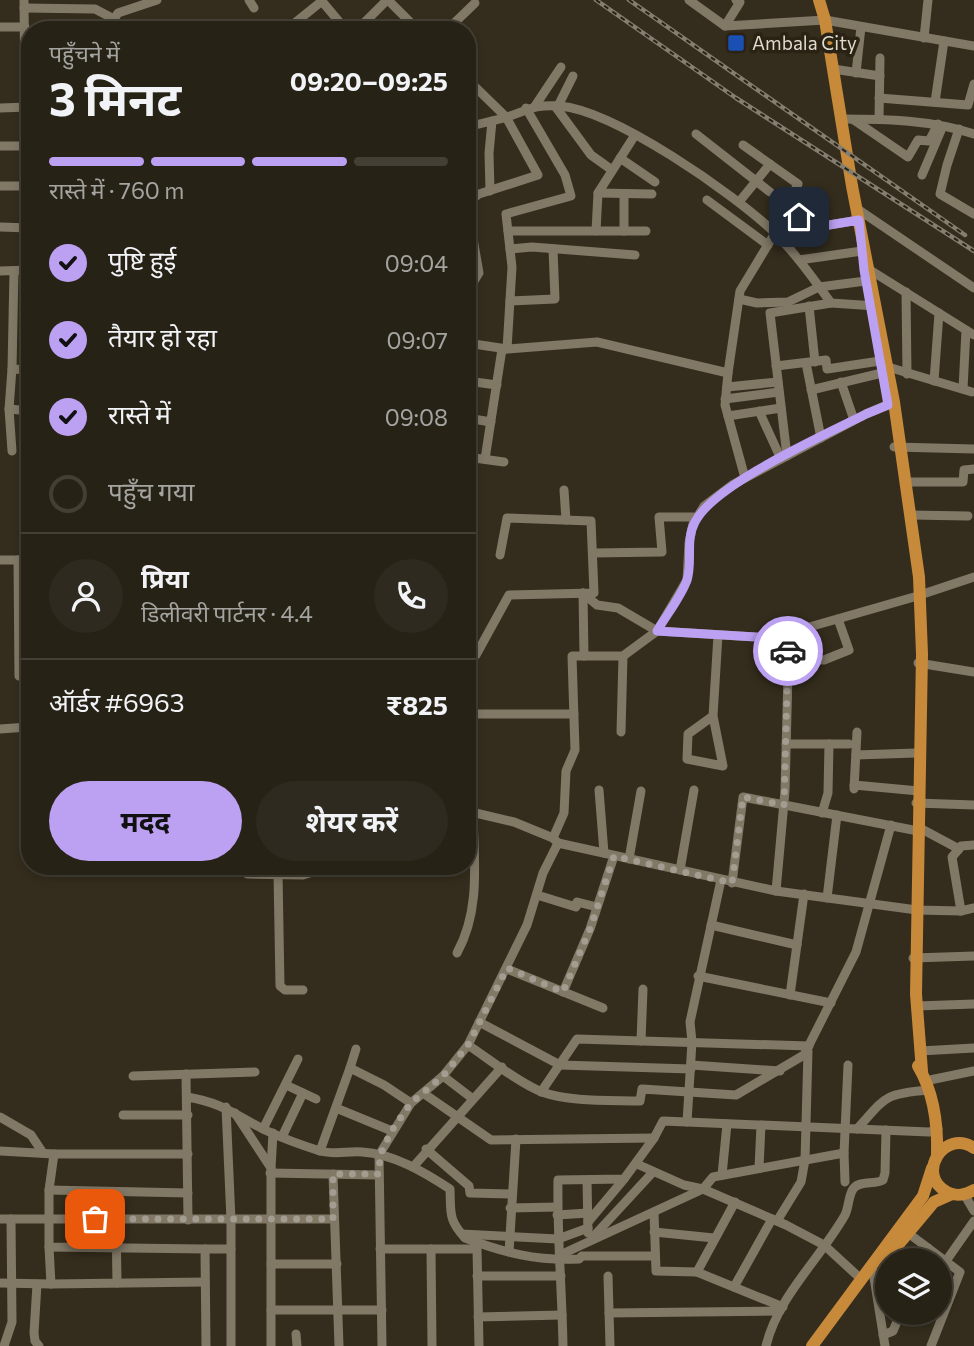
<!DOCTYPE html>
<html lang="hi">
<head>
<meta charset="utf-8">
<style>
  :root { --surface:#272216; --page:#2f2a1f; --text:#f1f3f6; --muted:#a4a4a1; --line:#433f35; --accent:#bca0f2 }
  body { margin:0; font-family:Commissioner,"Noto Sans Devanagari",sans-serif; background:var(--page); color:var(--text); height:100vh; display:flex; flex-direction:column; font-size:26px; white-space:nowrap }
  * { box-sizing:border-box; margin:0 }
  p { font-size:23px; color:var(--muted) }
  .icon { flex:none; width:38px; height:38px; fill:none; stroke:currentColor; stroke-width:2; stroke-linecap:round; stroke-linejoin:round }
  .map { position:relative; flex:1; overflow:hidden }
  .sheet { position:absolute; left:21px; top:21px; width:455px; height:854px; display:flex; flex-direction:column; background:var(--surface); border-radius:28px; box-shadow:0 4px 10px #0003,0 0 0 2px var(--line) }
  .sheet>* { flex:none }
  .fabs { position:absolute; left:875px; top:1248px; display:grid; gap:14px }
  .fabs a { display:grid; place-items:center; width:77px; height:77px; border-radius:50%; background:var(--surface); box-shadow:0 4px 10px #0003,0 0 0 2px var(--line); font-size:35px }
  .pin { position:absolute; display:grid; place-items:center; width:60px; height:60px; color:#fff; margin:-30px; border-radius:14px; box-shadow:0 4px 10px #0006 }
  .courier { position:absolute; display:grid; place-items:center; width:70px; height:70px; margin:-35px; border:5px solid #bca0f2; border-radius:50%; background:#fff; color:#222; box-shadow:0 2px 9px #0007 }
  .overview em { font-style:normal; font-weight:700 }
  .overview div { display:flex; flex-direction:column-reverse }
  .overview { display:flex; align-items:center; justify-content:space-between; height:119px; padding:0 28px }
  h1 { font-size:46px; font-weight:700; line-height:52px }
  .bar { display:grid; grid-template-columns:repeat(4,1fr); gap:10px 7px; align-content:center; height:84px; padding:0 28px }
  .bar i { height:9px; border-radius:5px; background:var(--line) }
  .bar .current { background:var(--accent) }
  .bar p { grid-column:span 4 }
  .line { display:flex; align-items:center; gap:18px; padding:0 28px; border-top:2px solid var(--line) }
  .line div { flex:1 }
  .round { display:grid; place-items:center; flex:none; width:74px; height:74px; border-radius:37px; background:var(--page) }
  ol { padding:0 28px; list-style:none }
  li { display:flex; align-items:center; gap:21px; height:77px }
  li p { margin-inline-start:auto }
  li .icon { padding:7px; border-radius:50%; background:var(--accent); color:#111; stroke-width:4 }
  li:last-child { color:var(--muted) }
  li i { width:38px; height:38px; border:4px solid var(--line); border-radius:50% }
  .primary-button { display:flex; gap:14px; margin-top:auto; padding:14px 28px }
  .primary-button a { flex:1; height:80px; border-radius:42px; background:var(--accent); color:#111; font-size:28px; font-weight:700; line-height:80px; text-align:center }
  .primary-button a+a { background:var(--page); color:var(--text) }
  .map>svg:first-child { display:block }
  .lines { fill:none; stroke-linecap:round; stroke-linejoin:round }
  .minor { stroke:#817866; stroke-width:9 }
  .major { stroke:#c7893a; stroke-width:12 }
  .rail-casing { stroke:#847e71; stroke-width:4.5 }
  .rail { stroke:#2a2313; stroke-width:2; stroke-dasharray:5; stroke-linecap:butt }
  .done { stroke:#a39d91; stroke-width:7; stroke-dasharray:0 12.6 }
  .route { stroke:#bca0f2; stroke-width:9 }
  .transit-dot { fill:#1a4fb4; stroke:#2a2313; stroke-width:2.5 }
  .labels { text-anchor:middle; stroke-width:7; stroke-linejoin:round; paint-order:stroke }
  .poi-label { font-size:19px; fill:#dfdad0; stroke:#2a2313; text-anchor:start }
</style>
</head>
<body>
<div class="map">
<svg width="974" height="1346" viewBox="0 0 974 1346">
  <rect width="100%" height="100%" fill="#342d1d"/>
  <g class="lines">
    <g class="minor">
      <path d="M24,0L25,107"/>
      <path d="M249,0L254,8"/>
      <path d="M321,0L346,30"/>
      <path d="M388,0L418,30"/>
      <path d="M689,0L725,26L825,20L974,46"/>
      <path d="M24,8L95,9L114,19L120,30"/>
      <path d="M114,19L118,13L157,0"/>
      <path d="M725,26L740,2L736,0"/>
      <path d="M0,27H25"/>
      <path d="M83,28V30"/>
      <path d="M286,30L322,1"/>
      <path d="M357,30L387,0"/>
      <path d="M447,30L475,3"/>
      <path d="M924,38L928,0"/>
      <path d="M833,69L880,76"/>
      <path d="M856,73L861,27"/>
      <path d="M467,79L506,117L538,175L479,194L467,203"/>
      <path d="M467,95L475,87"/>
      <path d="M879,98L968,105L974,84"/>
      <path d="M935,102L944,41"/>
      <path d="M535,106L561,67"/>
      <path d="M555,106L591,155L612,170"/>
      <path d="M558,106L573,76"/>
      <path d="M0,108L28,107"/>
      <path d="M842,119C887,119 931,120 974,134"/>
      <path d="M879,119L880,58"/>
      <path d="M854,120L908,157L918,140L929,141L938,124"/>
      <path d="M467,127C479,124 492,121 504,118C527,111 533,104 560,106C615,111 733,193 774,232C795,253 813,278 831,303L876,306"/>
      <path d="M959,129L947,165L940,194L974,214"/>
      <path d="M696,134L770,192"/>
      <path d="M743,145L798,184L787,206L811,228L859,220"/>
      <path d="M0,146H30"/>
      <path d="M620,158L655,182"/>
      <path d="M922,175L942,128"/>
      <path d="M0,186H30"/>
      <path d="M490,191L489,153L492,121"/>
      <path d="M598,193L652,194"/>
      <path d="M624,194V231"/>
      <path d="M707,200L768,245"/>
      <path d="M739,202L770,164"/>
      <path d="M467,204L479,273L471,286L467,305"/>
      <path d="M856,208L974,288"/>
      <path d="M0,227L30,228"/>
      <path d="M508,231H646"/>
      <path d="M596,231L598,193L635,135"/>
      <path d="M510,249L532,247L635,255"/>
      <path d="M799,260L862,251"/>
      <path d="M870,270L974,335"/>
      <path d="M0,271L30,270"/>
      <path d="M906,292L907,374"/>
      <path d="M739,299L757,303L788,302L819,287L866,281"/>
      <path d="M510,301L555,299L553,249"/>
      <path d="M809,306L815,362"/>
      <path d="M467,343L507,349L597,342L728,373"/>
      <path d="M507,349L512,267L506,214L571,196L565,175L526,108"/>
      <path d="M806,363L821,438"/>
      <path d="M776,366L826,360L827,369L880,361"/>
      <path d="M888,367L972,392"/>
      <path d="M12,369L30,370"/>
      <path d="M467,381L497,385"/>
      <path d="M934,381L939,313"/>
      <path d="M841,382L854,420"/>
      <path d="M727,387L778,382"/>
      <path d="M963,389L966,330"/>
      <path d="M811,390L882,373"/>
      <path d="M725,399L779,392"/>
      <path d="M9,409L30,411"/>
      <path d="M759,411L781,459"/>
      <path d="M728,416L781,408"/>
      <path d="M467,418L491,422"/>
      <path d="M894,447L974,449"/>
      <path d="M24,448L26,560"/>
      <path d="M12,451L9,409L12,369L14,271"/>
      <path d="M787,456L770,313L831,303"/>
      <path d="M467,457L504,462"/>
      <path d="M485,459L502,349"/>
      <path d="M745,478L725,405L728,373L740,291L775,233"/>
      <path d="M905,482H963L964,470L974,469"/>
      <path d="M564,490L566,520"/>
      <path d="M910,515L968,516"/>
      <path d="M593,553L662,552L659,517H698"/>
      <path d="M0,560H23"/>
      <path d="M18,560L19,676H30"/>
      <path d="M583,593L597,605L618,608L657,631L771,638L914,597L974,577"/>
      <path d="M583,593L584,656"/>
      <path d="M467,658L476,655L509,595L594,593L591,521L507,518L500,555"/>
      <path d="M788,659L824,660L849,650L838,619"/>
      <path d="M918,663L974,672"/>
      <path d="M467,714H574"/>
      <path d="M713,716L688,734L687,759L723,766L713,716L718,635"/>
      <path d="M0,729L28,727L26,676"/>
      <path d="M621,732L623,656"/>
      <path d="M786,744H849"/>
      <path d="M856,755L916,753"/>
      <path d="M854,785L919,791"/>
      <path d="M854,789L857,732"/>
      <path d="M599,790L604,853"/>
      <path d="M916,803L974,805"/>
      <path d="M467,811L514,822L553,838"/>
      <path d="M822,813L828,793L829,744"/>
      <path d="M918,827L959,849L961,846L974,845"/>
      <path d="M558,843L776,891L917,910L961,911L974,908"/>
      <path d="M959,849L952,857L961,911"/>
      <path d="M629,859L641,791"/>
      <path d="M680,870L694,790"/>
      <path d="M278,873L280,986L285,990H303"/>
      <path d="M247,874L303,875L313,872L317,866"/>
      <path d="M732,883L743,797L918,831"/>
      <path d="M776,891L785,791L789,634"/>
      <path d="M537,895L576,907L577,902L597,907"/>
      <path d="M827,898L837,815"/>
      <path d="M711,925L797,945"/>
      <path d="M457,953C481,909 474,861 473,813"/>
      <path d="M913,958L974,956"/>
      <path d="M507,969L603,1008"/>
      <path d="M698,976L831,1003"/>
      <path d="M563,992L590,929L614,856"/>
      <path d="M790,995L804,894"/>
      <path d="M916,1006L974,1004"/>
      <path d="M479,1022L560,1065L691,1069"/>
      <path d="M641,1041L643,989"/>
      <path d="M468,1045C489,1059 519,1083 542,1092C569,1102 611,1100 640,1101L642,1089L736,1095L804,1055L856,952L891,825"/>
      <path d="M920,1051L974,1048"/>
      <path d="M691,1065L780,1071"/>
      <path d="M350,1068L356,1049"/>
      <path d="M186,1074L188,1220"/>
      <path d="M133,1076L255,1072"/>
      <path d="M443,1076L473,1099"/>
      <path d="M925,1081L974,1071"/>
      <path d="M286,1085L316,1099"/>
      <path d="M541,1092L577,1039L809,1046"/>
      <path d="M423,1093L491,1140L654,1138"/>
      <path d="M187,1097C223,1103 233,1114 265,1130C282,1138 301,1145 320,1151C335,1155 347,1151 362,1152C394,1154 424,1172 450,1189C451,1213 448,1219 465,1238C505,1253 536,1261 579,1259L582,1256H655"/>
      <path d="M226,1107L231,1220V1346"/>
      <path d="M336,1108L392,1131"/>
      <path d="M235,1113L271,1168V1346"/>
      <path d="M123,1115H188"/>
      <path d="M0,1117L31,1135L43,1153"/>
      <path d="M687,1122L692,1042L690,1022L721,880"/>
      <path d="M263,1129L298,1059"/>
      <path d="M857,1129C886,1097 883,1094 928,1090"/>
      <path d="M282,1137L303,1093"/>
      <path d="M426,1149L469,1186L470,1193L511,1194"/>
      <path d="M0,1151L54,1154H188"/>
      <path d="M320,1151L350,1068L384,1085L411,1103"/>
      <path d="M54,1154L49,1190V1247L205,1249L206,1346"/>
      <path d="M637,1164L684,1185L703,1189L786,1225L824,1245L861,1279"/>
      <path d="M413,1167L502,1067"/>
      <path d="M271,1168L273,1133"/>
      <path d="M759,1168L761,1125"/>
      <path d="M270,1173L379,1175"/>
      <path d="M333,1174L339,1346"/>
      <path d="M722,1175L727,1124"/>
      <path d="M587,1180L588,1233"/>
      <path d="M845,1182L844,1153L848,1065"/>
      <path d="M49,1190L188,1193"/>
      <path d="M964,1194L974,1211"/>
      <path d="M510,1208L557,1207"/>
      <path d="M654,1212L656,1271L697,1272L783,1307"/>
      <path d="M557,1215L588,1213"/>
      <path d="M0,1219H333"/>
      <path d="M116,1219L117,1283"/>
      <path d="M777,1221L801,1182L805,1160L808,1051"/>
      <path d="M588,1222L624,1179"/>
      <path d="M654,1232L714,1238"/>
      <path d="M908,1233L960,1272L931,1346"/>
      <path d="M462,1234L558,1239L588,1228"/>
      <path d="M593,1237L653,1172"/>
      <path d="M205,1249H231"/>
      <path d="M380,1249H477L479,1346"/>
      <path d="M431,1249L432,1346"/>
      <path d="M509,1252L516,1139"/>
      <path d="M560,1255L703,1189L713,1177L844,1153"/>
      <path d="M923,1260L928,1248"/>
      <path d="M946,1261L974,1221"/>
      <path d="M271,1264H337"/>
      <path d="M872,1265L885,1346"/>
      <path d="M697,1272L735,1202"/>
      <path d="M477,1276H561"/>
      <path d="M608,1276L610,1346"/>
      <path d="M0,1283L51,1284L49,1247"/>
      <path d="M37,1284L34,1333L35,1341L39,1346"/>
      <path d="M51,1284L205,1282"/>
      <path d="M734,1287L772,1219"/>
      <path d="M271,1310H382"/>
      <path d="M609,1313L780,1311"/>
      <path d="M478,1317L562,1315"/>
      <path d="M296,1334L297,1346"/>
      <path d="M883,1335L893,1331L901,1312"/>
      <path d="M4,1346L12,1322L11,1219"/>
      <path d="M382,1346L379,1155L411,1103L443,1076L468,1045L527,925L543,873L558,843L553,838L564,813L566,771L575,750L572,656H623L657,631L687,580L689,543L693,524L704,506L732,485L866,414L894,402"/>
      <path d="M563,1346C562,1290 557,1236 558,1180L624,1179L654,1138L663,1121L929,1132L938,1129"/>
      <path d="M766,1346C778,1296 820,1259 845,1215C849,1207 848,1197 853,1189C859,1180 875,1185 883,1180L885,1173L886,1130"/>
    </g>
    <g class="major">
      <path d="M819,0L825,20L852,186L894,402L919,577L922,654L916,994L922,1071"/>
      <path d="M918,1066C934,1093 938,1124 937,1155"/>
      <path d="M974,1148C944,1128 915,1175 947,1192C957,1197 965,1195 974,1190"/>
      <path d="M888,1257L934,1202L952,1194"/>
      <path d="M812,1346L923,1196L932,1168"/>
    </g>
    <g class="rail-casing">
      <g id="rail">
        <path d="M596,0L736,98L974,251"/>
        <path d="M629,0L965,235"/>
      </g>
    </g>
    <use href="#rail" class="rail"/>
  </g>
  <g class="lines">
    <path class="done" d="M95,1219H333V1174H379L380,1155L392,1130L411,1103L443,1076L468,1045L507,968L563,992L590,929L614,856L732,883L743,797L784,805L788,651"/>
    <path class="route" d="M788,651L789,634L771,638L657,631C666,616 682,595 687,580C693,561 685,540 695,522C714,484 825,435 866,414L888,405L864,270L859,220L811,228L799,217"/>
  </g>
  <rect class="transit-dot" x="727" y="34" width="18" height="18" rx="3.5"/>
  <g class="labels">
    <g class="poi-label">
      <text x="752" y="50">Ambala City</text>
    </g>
  </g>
</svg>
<div class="fabs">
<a><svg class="icon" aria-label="layers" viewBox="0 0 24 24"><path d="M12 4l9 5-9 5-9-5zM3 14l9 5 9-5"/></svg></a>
</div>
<div class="pin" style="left:95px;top:1219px;background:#ea580c"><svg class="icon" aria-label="bag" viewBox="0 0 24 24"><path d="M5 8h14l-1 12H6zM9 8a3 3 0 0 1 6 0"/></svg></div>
<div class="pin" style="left:799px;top:217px;background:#1f2937"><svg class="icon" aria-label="home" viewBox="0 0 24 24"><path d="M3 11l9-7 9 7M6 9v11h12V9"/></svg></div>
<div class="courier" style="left:788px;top:651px"><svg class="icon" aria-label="car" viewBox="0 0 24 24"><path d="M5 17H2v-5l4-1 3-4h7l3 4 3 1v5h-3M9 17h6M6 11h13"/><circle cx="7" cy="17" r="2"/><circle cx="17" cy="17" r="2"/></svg></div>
<section class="sheet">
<div class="overview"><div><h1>3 मिनट</h1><p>पहुँचने में</p></div><em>09:20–09:25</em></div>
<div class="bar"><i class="current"></i><i class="current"></i><i class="current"></i><i></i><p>रास्ते में · 760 m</p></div>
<ol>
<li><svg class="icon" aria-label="check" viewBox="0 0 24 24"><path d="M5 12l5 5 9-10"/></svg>पुष्टि हुई<p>09:04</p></li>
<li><svg class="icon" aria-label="check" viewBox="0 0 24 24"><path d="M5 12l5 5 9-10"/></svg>तैयार हो रहा<p>09:07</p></li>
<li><svg class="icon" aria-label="check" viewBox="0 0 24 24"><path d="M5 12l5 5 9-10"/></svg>रास्ते में<p>09:08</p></li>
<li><i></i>पहुँच गया</li>
</ol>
<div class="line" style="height:126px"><a class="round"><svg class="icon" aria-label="person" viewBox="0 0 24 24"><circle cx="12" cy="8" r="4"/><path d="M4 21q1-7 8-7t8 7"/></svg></a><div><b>प्रिया</b><p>डिलीवरी पार्टनर · 4.4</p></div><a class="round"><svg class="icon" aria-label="phone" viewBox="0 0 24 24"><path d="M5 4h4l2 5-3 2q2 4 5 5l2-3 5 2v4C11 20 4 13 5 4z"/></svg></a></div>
<div class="line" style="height:91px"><div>ऑर्डर #6963</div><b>₹825</b></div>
<div class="primary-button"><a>मदद</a><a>शेयर करें</a></div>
</section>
</div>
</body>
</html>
